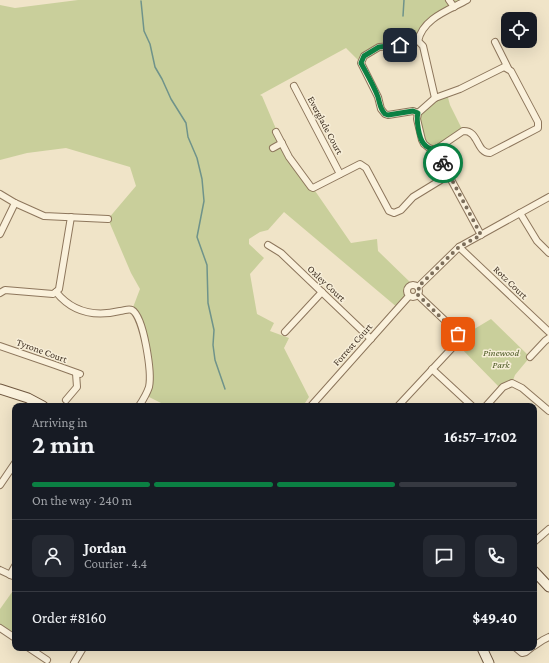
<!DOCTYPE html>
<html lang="en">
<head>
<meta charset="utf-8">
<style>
  :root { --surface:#171b24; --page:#242831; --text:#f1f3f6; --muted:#9ea1a6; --line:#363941; --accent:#0b8043 }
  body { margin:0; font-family:"Crimson Pro",serif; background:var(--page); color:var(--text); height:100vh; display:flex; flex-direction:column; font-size:15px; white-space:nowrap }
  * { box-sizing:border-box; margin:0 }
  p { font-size:13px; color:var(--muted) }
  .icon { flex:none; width:22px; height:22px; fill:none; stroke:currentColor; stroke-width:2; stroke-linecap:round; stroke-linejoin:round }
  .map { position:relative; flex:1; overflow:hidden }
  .drawer { position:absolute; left:12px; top:403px; width:525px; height:248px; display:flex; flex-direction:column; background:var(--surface); border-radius:8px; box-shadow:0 4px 16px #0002 }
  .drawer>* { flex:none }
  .tools { position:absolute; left:501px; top:12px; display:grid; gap:8px }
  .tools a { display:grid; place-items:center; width:36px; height:36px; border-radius:8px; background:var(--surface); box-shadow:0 4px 16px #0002; font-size:20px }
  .pin { position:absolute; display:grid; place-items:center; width:34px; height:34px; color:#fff; margin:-17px; border-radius:8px; box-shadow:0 2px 6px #0006 }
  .courier { position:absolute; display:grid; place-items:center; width:40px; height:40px; margin:-20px; border:3px solid #0b8043; border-radius:50%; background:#fff; color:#222; box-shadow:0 1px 5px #0007 }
  .overview em { font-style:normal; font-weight:700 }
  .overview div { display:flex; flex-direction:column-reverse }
  .overview { display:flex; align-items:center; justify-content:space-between; height:68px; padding:0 20px }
  h1 { font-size:26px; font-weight:700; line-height:30px }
  .bar { display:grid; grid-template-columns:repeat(4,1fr); gap:6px 4px; align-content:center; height:48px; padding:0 20px }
  .bar i { height:5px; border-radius:3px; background:var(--line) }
  .bar .on { background:var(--accent) }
  .bar p { grid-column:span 4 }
  .line { display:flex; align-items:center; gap:10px; padding:0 20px; border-top:1px solid var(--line) }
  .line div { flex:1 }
  .round { display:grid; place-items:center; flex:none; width:42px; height:42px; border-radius:8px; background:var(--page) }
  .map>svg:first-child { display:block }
  .green { fill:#c9cf9b }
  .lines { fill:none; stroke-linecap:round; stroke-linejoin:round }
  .stream { stroke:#6f938a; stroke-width:1.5 }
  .street-casing { stroke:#8d765c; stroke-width:8 }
  .secondary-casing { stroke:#6f573f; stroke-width:11 }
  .street { stroke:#faf1dc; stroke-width:6 }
  .secondary { stroke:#faf1dc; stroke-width:9 }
  .done { stroke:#7c6e5b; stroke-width:4; stroke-dasharray:0 7.2 }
  .route { stroke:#0b8043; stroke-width:5 }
  .labels { text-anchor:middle; stroke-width:3; stroke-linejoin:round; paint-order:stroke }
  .street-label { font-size:10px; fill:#3d2e20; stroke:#f7eed8 }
  .park-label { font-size:10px; font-style:italic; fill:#4d5a26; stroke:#f7eed8 }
</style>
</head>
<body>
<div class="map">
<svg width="549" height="663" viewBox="0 0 549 663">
  <rect width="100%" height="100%" fill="#f0e4c8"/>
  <g class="green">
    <path d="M78,0H467L431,20L415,40L379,47L361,63L346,48L260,95L262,96L282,143L351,243L377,239L378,251L413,285L408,287L407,294L398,308L284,212L268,230L260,232L249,239V244L264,258L250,274L257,314L274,323L270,331L289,338L284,348L309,397L303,406H167L145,395L149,386L142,330L132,310L140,289L131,273L108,219L136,186L130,167L66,148L27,153L0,160V5L15,8Z"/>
    <path d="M447,94L450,105L463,131L435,150L424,144L418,113Z"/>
    <path d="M491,319L530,357L515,375L512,383L501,389L456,343L458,336L471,331Z"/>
    <path d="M15,588V638L0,628V609Z"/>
  </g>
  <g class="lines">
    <g class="stream">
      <path d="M141,1L144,31L150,44L155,67L162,79L171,99L186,123L188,137L197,158L202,179L204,201L197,237L207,265L208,303L214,330L213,345L215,360L225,389"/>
      <path d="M403,16L404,0"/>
    </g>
    <g class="street-casing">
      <g id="street">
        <path d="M449,0L454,7"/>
        <path d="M418,41C423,18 449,10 467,0"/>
        <path d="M495,42L508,68"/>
        <path d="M504,67L511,71L538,122V128L490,153C476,153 479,130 463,131L435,150L429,148L424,144L422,140L417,119L418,113L435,98L460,89Z"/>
        <path d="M294,86L340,174"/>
        <path d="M418,113L413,111L388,115L385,114L381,109L378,97L361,63L364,56L379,47L395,46L409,41H418L423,46L435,98"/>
        <path d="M276,132L289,157L311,187L313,188L360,164L366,168L389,211L394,213L401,210L413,197L449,175"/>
        <path d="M273,148L282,143"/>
        <path d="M435,150L481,235"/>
        <path d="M0,194L15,203L44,216L108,219"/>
        <path d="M520,213L537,241L549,253"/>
        <path d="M0,234L15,203"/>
        <path d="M268,245L281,253L371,339"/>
        <path d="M459,247L549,332"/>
        <circle cx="413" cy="291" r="6"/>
        <path d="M418,287L459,247L549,197"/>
        <path d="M56,292C73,313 95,317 120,311C124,311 128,308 132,310C144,317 152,373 149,387C147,393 143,400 139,406"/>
        <path d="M56,292L59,289L71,217"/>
        <path d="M0,293L5,290L53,294L56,292"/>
        <path d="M285,332L322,292"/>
        <path d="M0,346L55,365L80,374"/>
        <path d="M530,357L545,341L549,338"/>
        <path d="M432,369L472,406"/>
        <path d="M66,400L77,387L76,373"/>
        <path d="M311,406L409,296"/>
        <path d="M398,406L453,347C457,342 460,337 456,331L418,295"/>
        <path d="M486,406L503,387L512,383L522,388L549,411"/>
        <path d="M0,485L15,463"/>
        <path d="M534,542L549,529"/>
        <path d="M0,570L15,577"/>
        <path d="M10,575L15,566"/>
        <path d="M0,628L15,638"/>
        <path d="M534,646L543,640L549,637"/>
        <path d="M29,648L47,660"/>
        <path d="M516,648L522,653L526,652L531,648"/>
        <path d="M74,663L83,648"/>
      </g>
    </g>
    <g class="secondary-casing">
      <g id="secondary">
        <path d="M0,389L28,398L43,406"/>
        <path d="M534,571L549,587"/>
        <path d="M482,648L489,663"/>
      </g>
    </g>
    <use href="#street" class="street"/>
    <use href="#secondary" class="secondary"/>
  </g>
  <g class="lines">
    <path class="done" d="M443,163L481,235L459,247L418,287L420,291L418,295L458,334"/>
    <path class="route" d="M400,45L379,47L364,56L361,63C367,74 374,86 378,97C380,104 380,109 385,114L388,115L413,111L418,113C416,120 419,139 424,144C427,148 431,149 435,150L443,163"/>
  </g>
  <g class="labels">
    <g class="street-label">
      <text transform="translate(326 125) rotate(62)" y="4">Everglade Court</text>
      <text transform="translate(511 282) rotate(44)" y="4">Rotz Court</text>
      <text transform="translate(327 283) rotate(43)" y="4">Oxley Court</text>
      <text transform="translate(352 344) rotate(-48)" y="4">Forrest Court</text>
      <text transform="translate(42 350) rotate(20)" y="4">Tyrone Court</text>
    </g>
    <g class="park-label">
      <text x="501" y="356">Pinewood<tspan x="501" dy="12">Park</tspan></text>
    </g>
  </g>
</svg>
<div class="tools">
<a><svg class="icon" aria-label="locate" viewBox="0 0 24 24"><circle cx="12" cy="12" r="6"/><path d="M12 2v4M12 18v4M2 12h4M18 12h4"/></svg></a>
</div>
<div class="pin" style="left:458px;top:334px;background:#ea580c"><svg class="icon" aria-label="bag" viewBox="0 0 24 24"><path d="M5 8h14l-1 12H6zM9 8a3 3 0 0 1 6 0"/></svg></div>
<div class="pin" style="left:400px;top:45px;background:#1f2937"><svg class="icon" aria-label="home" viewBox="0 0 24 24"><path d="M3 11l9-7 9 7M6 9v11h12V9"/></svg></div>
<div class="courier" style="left:443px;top:163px"><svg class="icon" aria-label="bike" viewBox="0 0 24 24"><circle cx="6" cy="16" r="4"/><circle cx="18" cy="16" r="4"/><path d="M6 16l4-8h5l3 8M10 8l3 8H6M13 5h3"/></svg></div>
<section class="drawer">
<div class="overview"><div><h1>2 min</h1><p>Arriving in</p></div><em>16:57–17:02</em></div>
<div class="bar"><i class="on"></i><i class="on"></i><i class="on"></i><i></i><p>On the way · 240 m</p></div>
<div class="line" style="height:72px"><a class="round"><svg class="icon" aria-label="person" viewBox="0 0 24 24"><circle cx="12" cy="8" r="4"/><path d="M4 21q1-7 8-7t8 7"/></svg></a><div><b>Jordan</b><p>Courier · 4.4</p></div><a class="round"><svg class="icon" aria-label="chat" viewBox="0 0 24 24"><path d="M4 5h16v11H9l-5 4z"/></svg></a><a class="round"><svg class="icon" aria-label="phone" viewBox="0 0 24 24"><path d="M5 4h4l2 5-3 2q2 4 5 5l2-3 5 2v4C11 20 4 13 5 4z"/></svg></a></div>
<div class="line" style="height:52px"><div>Order #8160</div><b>$49.40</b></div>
</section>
</div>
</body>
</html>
